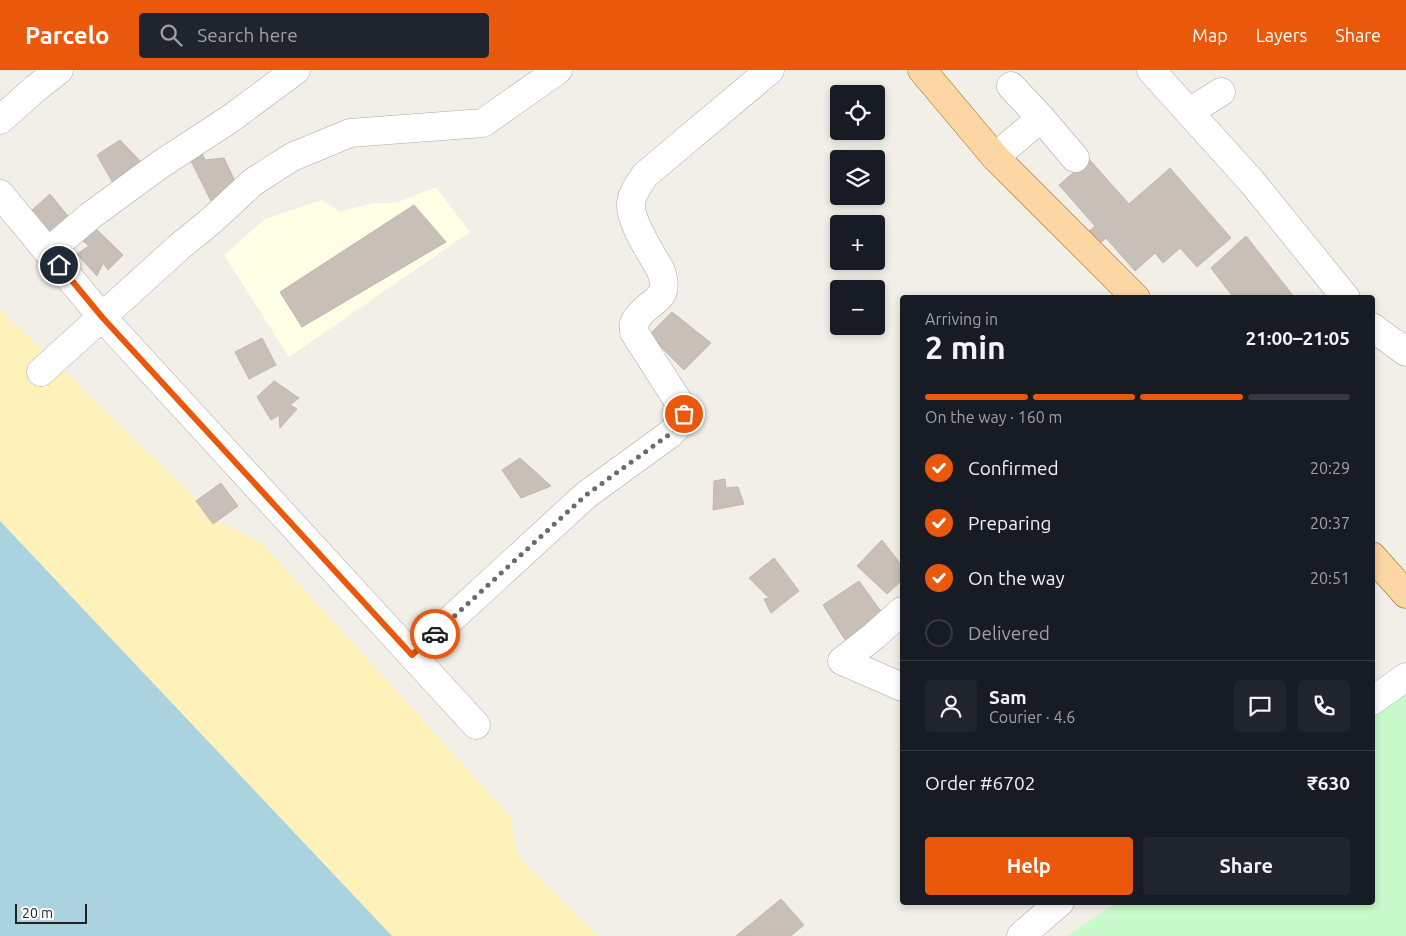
<!DOCTYPE html>
<html lang="en">
<head>
<meta charset="utf-8">
<style>
  :root { --surface:#171b24; --page:#20242c; --text:#f1f3f6; --muted:#9ea1a6; --line:#363941; --accent:#ea580c }
  body { margin:0; font-family:Ubuntu,sans-serif; background:var(--page); color:var(--text); height:100vh; display:flex; flex-direction:column; font-size:19px; white-space:nowrap }
  * { box-sizing:border-box; margin:0 }
  p { font-size:16px; color:var(--muted) }
  .icon { flex:none; width:28px; height:28px; fill:none; stroke:currentColor; stroke-width:2; stroke-linecap:round; stroke-linejoin:round }
  .map { position:relative; flex:1; overflow:hidden }
  .details { position:absolute; left:900px; top:225px; width:475px; height:610px; display:flex; flex-direction:column; background:var(--surface); border-radius:5px; box-shadow:0 2px 8px #0003 }
  .details>* { flex:none }
  .tools { position:absolute; left:830px; top:15px; display:grid; gap:10px }
  .tools a { display:grid; place-items:center; width:55px; height:55px; border-radius:5px; background:var(--surface); box-shadow:0 2px 8px #0003; font-size:25px }
  .scale { position:absolute; left:15px; bottom:12px; width:72px; box-sizing:border-box; padding-left:5px; border:2px solid #222; border-top:0; font-size:14px; line-height:18px; white-space:nowrap; color:#222; -webkit-text-stroke:4px #fff; paint-order:stroke }
  .pin { position:absolute; display:grid; place-items:center; width:42px; height:42px; color:#fff; margin:-21px; border:2px solid #fff; border-radius:50%; box-shadow:0 1px 5px #0007 }
  .courier { position:absolute; display:grid; place-items:center; width:50px; height:50px; margin:-25px; border:4px solid #ea580c; border-radius:50%; background:#fff; color:#222; box-shadow:0 1px 6px #0007 }
  .summary em { font-style:normal; font-weight:700 }
  .summary div { display:flex; flex-direction:column-reverse }
  .summary { display:flex; align-items:center; justify-content:space-between; height:85px; padding:0 25px }
  h1 { font-size:32px; font-weight:700; line-height:38px }
  .bar { display:grid; grid-template-columns:repeat(4,1fr); gap:8px 5px; align-content:center; height:60px; padding:0 25px }
  .bar i { height:6px; border-radius:4px; background:var(--line) }
  .bar .selected { background:var(--accent) }
  .bar p { grid-column:span 4 }
  .line { display:flex; align-items:center; gap:12px; padding:0 25px; border-top:1px solid var(--line) }
  .line div { flex:1 }
  .round { display:grid; place-items:center; flex:none; width:52px; height:52px; border-radius:5px; background:var(--page) }
  ol { padding:0 25px; list-style:none }
  li { display:flex; align-items:center; gap:15px; height:55px }
  li p { margin-inline-start:auto }
  li .icon { padding:5px; border-radius:50%; background:var(--accent); color:#fff; stroke-width:4 }
  li:last-child { color:var(--muted) }
  li i { width:28px; height:28px; border:2px solid var(--line); border-radius:50% }
  .primary-button { display:flex; gap:10px; margin-top:auto; padding:10px 25px }
  .primary-button a { flex:1; height:58px; border-radius:5px; background:var(--accent); color:#fff; font-size:20px; font-weight:700; line-height:58px; text-align:center }
  .primary-button a+a { background:var(--page); color:var(--text) }
  header { display:flex; align-items:center; gap:30px; box-sizing:border-box; height:70px; padding:0 25px; background:var(--accent); color:#fff }
  header strong { font-size:24px }
  nav { display:flex; gap:28px; margin-inline-start:auto; font-size:18px }
  .search { width:350px; height:45px; background:var(--page); display:flex; align-items:center; gap:12px; box-sizing:border-box; padding:0 18px; border-radius:5px; color:var(--muted); font-size:19px }
  .map>svg:first-child { display:block }
  .education { fill:#ffffe5 }
  .sand { fill:#fff1ba }
  .park { fill:#c8facc }
  .water { fill:#aad3df }
  .building { fill:#c7bfb8; stroke:#c4b6ab }
  .lines { fill:none; stroke-linecap:round; stroke-linejoin:round }
  .minor-casing { stroke:#a9a9a9; stroke-width:29 }
  .major-casing { stroke:#a06b00; stroke-width:29 }
  .minor { stroke:#fff; stroke-width:28 }
  .major { stroke:#fcd6a4; stroke-width:28 }
  .done { stroke:#6b6a68; stroke-width:5; stroke-dasharray:0 9 }
  .route { stroke:#ea580c; stroke-width:6 }
</style>
</head>
<body>
<header>
<strong>Parcelo</strong>
<div class="search"><svg class="icon" aria-label="search" viewBox="0 0 24 24"><circle cx="10" cy="10" r="6"/><path d="M15 15l6 6"/></svg>Search here</div>
<nav><a>Map</a><a>Layers</a><a>Share</a></nav>
</header>
<div class="map">
<svg width="1406" height="866" viewBox="0 0 1406 866">
  <rect width="100%" height="100%" fill="#f2efe9"/>
  <path class="education" d="M436,117L470,162L289,287L224,185L265,149L322,130L340,142L373,133H396Z"/>
  <path class="sand" d="M0,239L220,452L263,474L510,746L518,786L598,866H392L0,451Z"/>
  <path class="park" d="M1406,615V866H1067L1116,833L1372,832L1373,641Z"/>
  <path class="water" d="M0,451L392,866H0Z"/>
  <g class="building">
    <path d="M120,70L144,95L113,113L97,85Z"/>
    <path d="M201,81L205,90L224,88L239,120L214,137L189,87Z"/>
    <path d="M1089,89L1129,134L1170,98L1231,168L1197,197L1180,178L1163,193L1155,183L1135,201L1106,168L1099,174L1088,162L1095,156L1059,115Z"/>
    <path d="M50,124L76,156L57,168L31,141Z"/>
    <path d="M414,135L446,172L302,257L280,222Z"/>
    <path d="M89,152L123,185L108,200L103,193L97,206L77,184L89,176L76,165Z"/>
    <path d="M1246,166L1295,228H1234L1211,198Z"/>
    <path d="M672,242L711,273L684,300L649,265Z"/>
    <path d="M262,268L276,295L249,309L235,282Z"/>
    <path d="M274,311L299,328L290,335L297,339L280,358L279,345L271,350L257,327Z"/>
    <path d="M520,388L551,416L521,428L502,400Z"/>
    <path d="M725,409L726,418L738,417L744,434L713,440L714,411Z"/>
    <path d="M221,413L238,436L213,454L196,431Z"/>
    <path d="M882,470L902,496V510L887,524L857,496Z"/>
    <path d="M774,488L799,521L771,543L764,529L769,528L749,508Z"/>
    <path d="M859,511L883,544L847,573L823,535Z"/>
    <path d="M781,829L804,855L791,866H736Z"/>
  </g>
  <g class="lines">
    <g class="minor-casing">
      <g id="minor">
        <path d="M1151,0L1252,112L1346,228"/>
        <path d="M1189,42L1221,22"/>
        <path d="M1041,48L1075,88"/>
        <path d="M0,50L36,18L59,0"/>
        <path d="M995,87L1041,48L1011,16"/>
        <path d="M0,124L102,247L476,655"/>
        <path d="M48,182L90,146L161,94L230,49L296,0"/>
        <path d="M1372,257L1406,282"/>
        <path d="M41,302L179,177L212,150L253,112L292,87L350,63L483,53L558,0"/>
        <path d="M902,541L874,566L842,591L902,617"/>
        <path d="M412,585L586,425L670,364C681,353 685,350 680,334L634,262C634,260 633,257 634,254C634,252 636,249 638,247C652,228 671,231 661,201C652,184 629,151 631,133C632,123 640,113 645,105L770,0"/>
        <path d="M1372,631L1406,607"/>
        <path d="M1021,866L1060,832"/>
      </g>
    </g>
    <g class="major-casing">
      <g id="major">
        <path d="M922,0L995,87L1136,228"/>
        <path d="M1372,486L1406,524"/>
      </g>
    </g>
    <use href="#minor" class="minor"/>
    <use href="#major" class="major"/>
  </g>
  <g class="lines">
    <path class="done" d="M435,564L586,425L670,364L681,353L684,344"/>
    <path class="route" d="M59,195L102,247L412,585L435,564"/>
  </g>
</svg>
<div class="tools">
<a><svg class="icon" aria-label="locate" viewBox="0 0 24 24"><circle cx="12" cy="12" r="6"/><path d="M12 2v4M12 18v4M2 12h4M18 12h4"/></svg></a>
<a><svg class="icon" aria-label="layers" viewBox="0 0 24 24"><path d="M12 4l9 5-9 5-9-5zM3 14l9 5 9-5"/></svg></a>
<a>+</a>
<a>−</a>
</div>
<div class="scale">20 m</div>
<div class="pin" style="left:684px;top:344px;background:#ea580c"><svg class="icon" aria-label="bag" viewBox="0 0 24 24"><path d="M5 8h14l-1 12H6zM9 8a3 3 0 0 1 6 0"/></svg></div>
<div class="pin" style="left:59px;top:195px;background:#1f2937"><svg class="icon" aria-label="home" viewBox="0 0 24 24"><path d="M3 11l9-7 9 7M6 9v11h12V9"/></svg></div>
<div class="courier" style="left:435px;top:564px"><svg class="icon" aria-label="car" viewBox="0 0 24 24"><path d="M5 17H2v-5l4-1 3-4h7l3 4 3 1v5h-3M9 17h6M6 11h13"/><circle cx="7" cy="17" r="2"/><circle cx="17" cy="17" r="2"/></svg></div>
<section class="details">
<div class="summary"><div><h1>2 min</h1><p>Arriving in</p></div><em>21:00–21:05</em></div>
<div class="bar"><i class="selected"></i><i class="selected"></i><i class="selected"></i><i></i><p>On the way · 160 m</p></div>
<ol>
<li><svg class="icon" aria-label="check" viewBox="0 0 24 24"><path d="M5 12l5 5 9-10"/></svg>Confirmed<p>20:29</p></li>
<li><svg class="icon" aria-label="check" viewBox="0 0 24 24"><path d="M5 12l5 5 9-10"/></svg>Preparing<p>20:37</p></li>
<li><svg class="icon" aria-label="check" viewBox="0 0 24 24"><path d="M5 12l5 5 9-10"/></svg>On the way<p>20:51</p></li>
<li><i></i>Delivered</li>
</ol>
<div class="line" style="height:90px"><a class="round"><svg class="icon" aria-label="person" viewBox="0 0 24 24"><circle cx="12" cy="8" r="4"/><path d="M4 21q1-7 8-7t8 7"/></svg></a><div><b>Sam</b><p>Courier · 4.6</p></div><a class="round"><svg class="icon" aria-label="chat" viewBox="0 0 24 24"><path d="M4 5h16v11H9l-5 4z"/></svg></a><a class="round"><svg class="icon" aria-label="phone" viewBox="0 0 24 24"><path d="M5 4h4l2 5-3 2q2 4 5 5l2-3 5 2v4C11 20 4 13 5 4z"/></svg></a></div>
<div class="line" style="height:65px"><div>Order #6702</div><b>₹630</b></div>
<div class="primary-button"><a>Help</a><a>Share</a></div>
</section>
</div>
</body>
</html>
